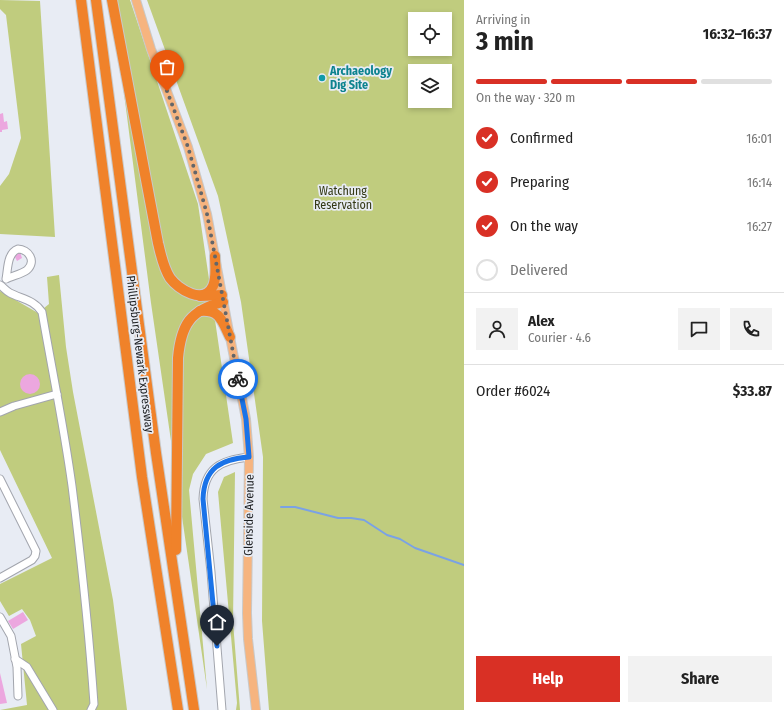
<!DOCTYPE html>
<html lang="en">
<head>
<meta charset="utf-8">
<style>
  :root { --surface:#fff; --page:#f2f2f2; --text:#222; --muted:#767676; --line:#e0e0e0; --accent:#d93025 }
  body { margin:0; font-family:"Fira Sans Condensed",sans-serif; background:var(--page); color:var(--text); height:100vh; display:flex; flex-direction:column; font-size:15px; white-space:nowrap }
  * { box-sizing:border-box; margin:0 }
  p { font-size:13px; color:var(--muted) }
  .icon { flex:none; width:22px; height:22px; fill:none; stroke:currentColor; stroke-width:2; stroke-linecap:round; stroke-linejoin:round }
  .map { position:relative; flex:1; overflow:hidden }
  .details { display:flex; flex-direction:column; background:var(--surface); width:320px }
  .details>* { flex:none }
  .controls { position:absolute; left:408px; top:12px; display:grid; gap:8px }
  .controls a { display:grid; place-items:center; width:44px; height:44px; border-radius:0px; background:var(--surface); box-shadow:0 2px 6px #0003; font-size:20px }
  .pin { position:absolute; display:grid; place-items:center; width:34px; height:34px; color:#fff; margin:-41px -17px; border-radius:50% 50% 50% 0; rotate:-45deg; box-shadow:0 0 4px #0007 }
  .pin .icon { rotate:45deg }
  .courier { position:absolute; display:grid; place-items:center; width:40px; height:40px; margin:-20px; border:3px solid #1a73e8; border-radius:50%; background:#fff; color:#222; box-shadow:0 1px 5px #0007 }
  .summary em { font-style:normal; font-weight:700 }
  .summary div { display:flex; flex-direction:column-reverse }
  .summary { display:flex; align-items:center; justify-content:space-between; height:68px; padding:0 12px }
  h1 { font-size:26px; font-weight:700; line-height:30px }
  .bar { display:grid; grid-template-columns:repeat(4,1fr); gap:6px 4px; align-content:center; height:48px; padding:0 12px }
  .bar i { height:5px; border-radius:3px; background:var(--line) }
  .bar .current { background:var(--accent) }
  .bar p { grid-column:span 4 }
  .line { display:flex; align-items:center; gap:10px; padding:0 12px; border-top:1px solid var(--line) }
  .line div { flex:1 }
  .round { display:grid; place-items:center; flex:none; width:42px; height:42px; border-radius:0px; background:var(--page) }
  ol { padding:0 12px; list-style:none }
  li { display:flex; align-items:center; gap:12px; height:44px }
  li p { margin-inline-start:auto }
  li .icon { padding:4px; border-radius:50%; background:var(--accent); color:#fff; stroke-width:4 }
  li:last-child { color:var(--muted) }
  li i { width:22px; height:22px; border:2px solid var(--line); border-radius:50% }
  .action { display:flex; gap:8px; margin-top:auto; padding:8px 12px }
  .action a { flex:1; height:46px; border-radius:0px; background:var(--accent); color:#fff; font-size:16px; font-weight:700; line-height:46px; text-align:center }
  .action a+a { background:var(--page); color:var(--text) }
  main { display:flex; flex:1; min-height:0 }
  .map>svg:first-child { display:block }
  .green { fill:#c0cc7e; fill-rule:evenodd }
  .lines { fill:none; stroke-linecap:round; stroke-linejoin:round }
  .stream { stroke:#7aa2e5; stroke-width:2 }
  .building { fill:#eca7df }
  .minor-casing { stroke:#a2a5ad; stroke-width:9 }
  .major-casing { stroke:#c9c9c9; stroke-width:10 }
  .highway-casing { stroke:#c9c9c9; stroke-width:12 }
  .minor { stroke:#fff; stroke-width:7 }
  .major { stroke:#f6b47f; stroke-width:8 }
  .highway { stroke:#f0822a; stroke-width:10 }
  .done { stroke:#63666a; stroke-width:4; stroke-dasharray:0 7.2 }
  .route { stroke:#1a73e8; stroke-width:5 }
  .culture-dot { fill:#0f9aa8; stroke:#e8ecf4; stroke-width:1.5 }
  .labels { text-anchor:middle; stroke-width:3.5; stroke-linejoin:round; paint-order:stroke }
  .culture-label { font-size:12px; font-weight:bold; fill:#0d838f; stroke:#e8ecf4; text-anchor:start }
  .park-label { font-size:12px; fill:#333814; stroke:#e8ecf4 }
  .street-label { font-size:12px; fill:#1c1e20; stroke:#e8ecf4 }
</style>
</head>
<body>
<main>
<div class="map">
<svg width="464" height="710" viewBox="0 0 464 710">
  <rect width="100%" height="100%" fill="#e8ecf4"/>
  <g class="green">
    <path d="M0,0L40,1L55,237L0,234V186L9,174L21,138L6,15L0,9Z"/>
    <path d="M112,0H130L198,204L233,443L206,454L193,474L189,490L207,689L151,303Z"/>
    <path d="M147,0H464V710H269L262,621L263,457L241,302L218,196ZM415,19H445V49H415ZM415,71H445V101H415Z"/>
    <path d="M59,275L66,347L73,392L113,600L127,710H0L27,705L21,644L36,636L30,620L22,609L9,616L0,601V584L52,558L0,450V291L38,313L49,304L47,277Z"/>
    <path d="M235,472L233,622L240,710H236L237,703L218,492L224,477Z"/>
  </g>
  <g class="lines">
    <path class="stream" d="M281,507H295L338,518H351L364,520L387,535L400,539L415,548L464,565"/>
  </g>
  <g class="building">
    <path d="M3,113L4,122L7,121L8,129L2,130V132H0V114Z"/>
    <path d="M20,252L22,258L17,261L14,255Z"/>
    <circle cx="30" cy="384" r="10"/>
    <path d="M23,612L28,620L13,629L8,621Z"/>
    <path d="M0,673L7,703L0,704Z"/>
  </g>
  <g class="lines">
    <g class="minor-casing">
      <g id="minor">
        <path d="M18,249C28,249 37,261 27,270C22,274 12,276 6,279C8,269 7,253 18,249Z"/>
        <path d="M0,285C3,287 6,291 10,293C22,299 34,300 42,312C52,370 64,427 72,486C81,558 89,631 94,704L91,710"/>
        <path d="M0,412L14,406L57,394"/>
        <path d="M0,479L36,551L35,556L32,560L0,578"/>
        <path d="M0,617L11,636L17,667L18,696"/>
        <path d="M15,659L27,667L53,710"/>
        <path d="M222,710L211,572L203,499C204,468 221,460 249,457"/>
      </g>
    </g>
    <g class="major-casing">
      <path id="major" d="M136,0L151,49L188,147L207,214L230,337L246,419L249,457L247,613L248,639L256,710"/>
    </g>
    <g class="highway-casing">
      <g id="highway">
        <path d="M81,0L142,477L178,710"/>
        <path d="M96,0L156,453L194,710"/>
        <path d="M112,0L158,243C161,255 163,267 170,278C178,289 204,306 213,286C217,277 215,265 215,256"/>
        <path d="M200,296L222,295"/>
        <path d="M200,311C220,309 222,321 230,337"/>
        <path d="M176,550L178,358C181,325 190,310 223,302"/>
      </g>
    </g>
    <use href="#minor" class="minor"/>
    <use href="#major" class="major"/>
    <use href="#highway" class="highway"/>
  </g>
  <g class="lines">
    <path class="done" d="M167,91L188,147L207,214L238,379"/>
    <path class="route" d="M217,646L203,499C204,468 221,459 249,457L246,419L238,379"/>
  </g>
  <circle class="culture-dot" cx="322" cy="78" r="4"/>
  <g class="labels">
    <g class="culture-label">
      <text x="330" y="75">Archaeology<tspan x="330" dy="14">Dig Site</tspan></text>
    </g>
    <g class="park-label">
      <text x="343" y="195">Watchung<tspan x="343" dy="14">Reservation</tspan></text>
    </g>
    <g class="street-label">
      <text transform="translate(140 354) rotate(83)" y="4">Phillipsburg-Newark Expressway</text>
      <text transform="translate(249 515) rotate(-89)" y="4">Glenside Avenue</text>
    </g>
  </g>
</svg>
<div class="controls">
<a><svg class="icon" aria-label="locate" viewBox="0 0 24 24"><circle cx="12" cy="12" r="6"/><path d="M12 2v4M12 18v4M2 12h4M18 12h4"/></svg></a>
<a><svg class="icon" aria-label="layers" viewBox="0 0 24 24"><path d="M12 4l9 5-9 5-9-5zM3 14l9 5 9-5"/></svg></a>
</div>
<div class="pin" style="left:167px;top:91px;background:#ea580c"><svg class="icon" aria-label="bag" viewBox="0 0 24 24"><path d="M5 8h14l-1 12H6zM9 8a3 3 0 0 1 6 0"/></svg></div>
<div class="pin" style="left:217px;top:646px;background:#1f2937"><svg class="icon" aria-label="home" viewBox="0 0 24 24"><path d="M3 11l9-7 9 7M6 9v11h12V9"/></svg></div>
<div class="courier" style="left:238px;top:379px"><svg class="icon" aria-label="bike" viewBox="0 0 24 24"><circle cx="6" cy="16" r="4"/><circle cx="18" cy="16" r="4"/><path d="M6 16l4-8h5l3 8M10 8l3 8H6M13 5h3"/></svg></div>
</div>
<section class="details">
<div class="summary"><div><h1>3 min</h1><p>Arriving in</p></div><em>16:32–16:37</em></div>
<div class="bar"><i class="current"></i><i class="current"></i><i class="current"></i><i></i><p>On the way · 320 m</p></div>
<ol>
<li><svg class="icon" aria-label="check" viewBox="0 0 24 24"><path d="M5 12l5 5 9-10"/></svg>Confirmed<p>16:01</p></li>
<li><svg class="icon" aria-label="check" viewBox="0 0 24 24"><path d="M5 12l5 5 9-10"/></svg>Preparing<p>16:14</p></li>
<li><svg class="icon" aria-label="check" viewBox="0 0 24 24"><path d="M5 12l5 5 9-10"/></svg>On the way<p>16:27</p></li>
<li><i></i>Delivered</li>
</ol>
<div class="line" style="height:72px"><a class="round"><svg class="icon" aria-label="person" viewBox="0 0 24 24"><circle cx="12" cy="8" r="4"/><path d="M4 21q1-7 8-7t8 7"/></svg></a><div><b>Alex</b><p>Courier · 4.6</p></div><a class="round"><svg class="icon" aria-label="chat" viewBox="0 0 24 24"><path d="M4 5h16v11H9l-5 4z"/></svg></a><a class="round"><svg class="icon" aria-label="phone" viewBox="0 0 24 24"><path d="M5 4h4l2 5-3 2q2 4 5 5l2-3 5 2v4C11 20 4 13 5 4z"/></svg></a></div>
<div class="line" style="height:52px"><div>Order #6024</div><b>$33.87</b></div>
<div class="action"><a>Help</a><a>Share</a></div>
</section>
</main>
</body>
</html>
